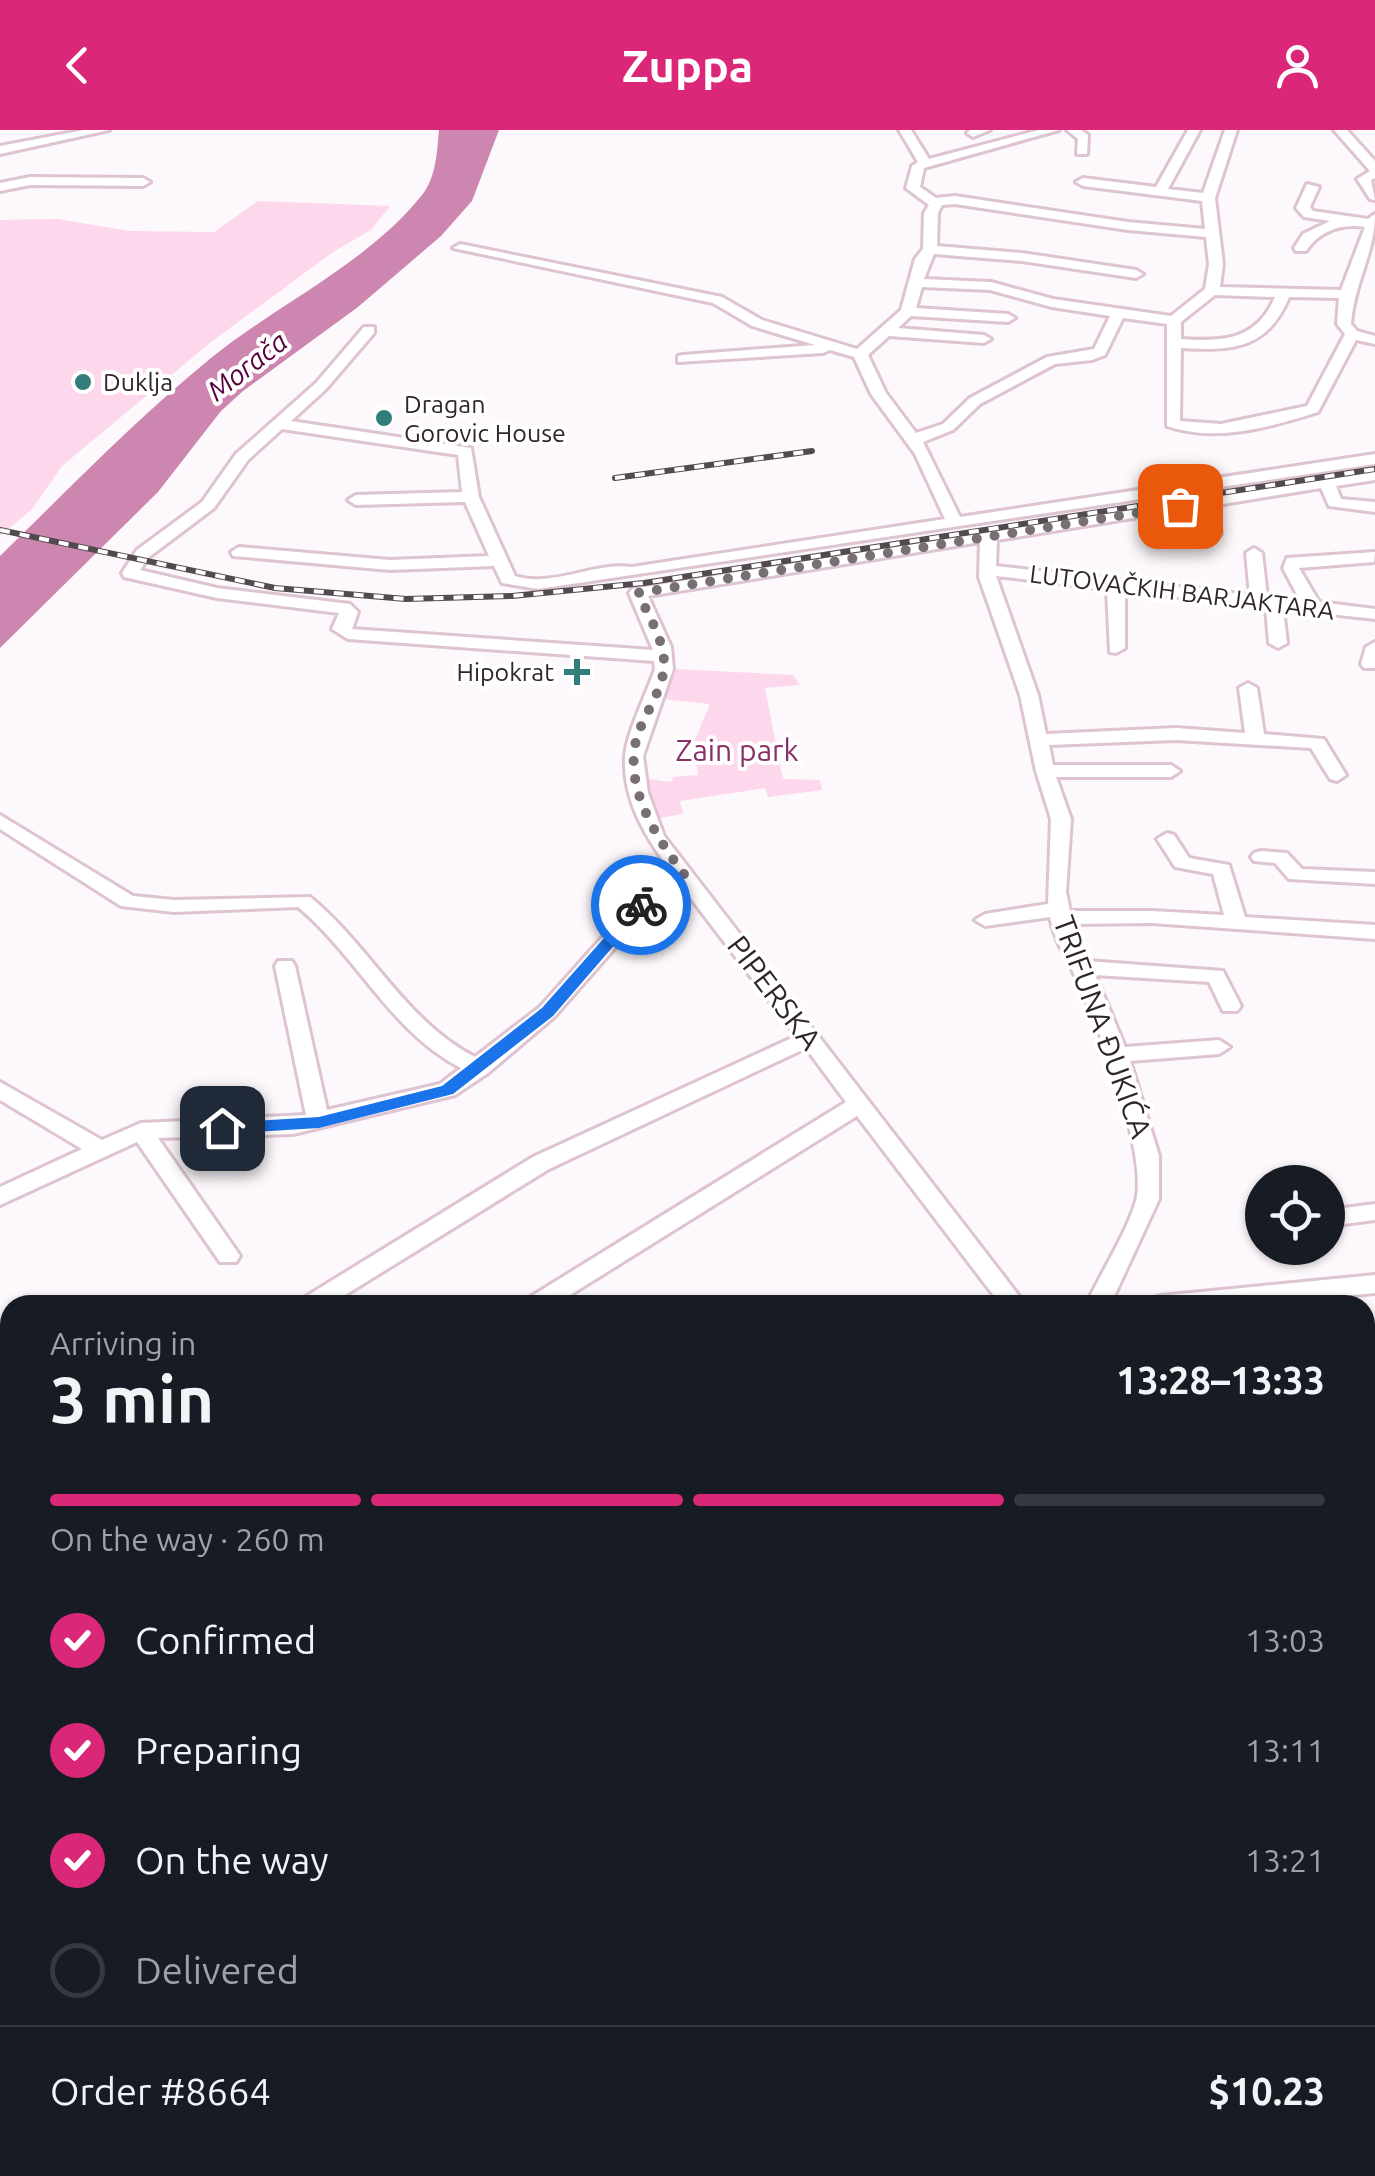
<!DOCTYPE html>
<html lang="en">
<head>
<meta charset="utf-8">
<style>
  :root { --surface:#171b24; --page:#242831; --text:#f1f3f6; --muted:#9ea1a6; --line:#363941; --accent:#db2777 }
  body { margin:0; font-family:Ubuntu,sans-serif; background:var(--page); color:var(--text); height:100vh; display:flex; flex-direction:column; font-size:38px; white-space:nowrap }
  * { box-sizing:border-box; margin:0 }
  p { font-size:32px; color:var(--muted) }
  .icon { flex:none; width:55px; height:55px; fill:none; stroke:currentColor; stroke-width:2; stroke-linecap:round; stroke-linejoin:round }
  .map { position:relative; flex:1; overflow:hidden }
  .details { position:absolute; left:0px; top:1165px; width:1375px; height:882px; display:flex; flex-direction:column; background:var(--surface); border-radius:30px 30px 0 0; box-shadow:0 2px 8px #0004 }
  .details>* { flex:none }
  .tools { position:absolute; left:1245px; top:1035px; display:grid; gap:20px }
  .tools a { display:grid; place-items:center; width:100px; height:100px; border-radius:50%; background:var(--surface); box-shadow:0 2px 8px #0004; font-size:50px }
  .pin { position:absolute; display:grid; place-items:center; width:85px; height:85px; color:#fff; margin:-42px; border-radius:20px; box-shadow:0 5px 15px #0006 }
  .courier { position:absolute; display:grid; place-items:center; width:100px; height:100px; margin:-50px; border:8px solid #1a73e8; border-radius:50%; background:#fff; color:#222; box-shadow:0 2px 12px #0007 }
  .overview em { font-style:normal; font-weight:700 }
  .overview div { display:flex; flex-direction:column-reverse }
  .overview { display:flex; align-items:center; justify-content:space-between; height:170px; padding:0 50px }
  h1 { font-size:65px; font-weight:700; line-height:75px }
  .bar { display:grid; grid-template-columns:repeat(4,1fr); gap:15px 10px; align-content:center; height:120px; padding:0 50px }
  .bar i { height:12px; border-radius:8px; background:var(--line) }
  .bar .active { background:var(--accent) }
  .bar p { grid-column:span 4 }
  .line { display:flex; align-items:center; gap:25px; padding:0 50px; border-top:2px solid var(--line) }
  .line div { flex:1 }
  ol { padding:0 50px; list-style:none }
  li { display:flex; align-items:center; gap:30px; height:110px }
  li p { margin-inline-start:auto }
  li .icon { padding:10px; border-radius:50%; background:var(--accent); color:#fff; stroke-width:4 }
  li:last-child { color:var(--muted) }
  li i { width:55px; height:55px; border:5px solid var(--line); border-radius:50% }
  header { display:flex; justify-content:space-between; align-items:center; height:130px; padding:0 50px; background:var(--accent); color:#fff; font-size:45px; font-weight:700 }
  .map>svg:first-child { display:block }
  .green { fill:#fdd7ec }
  .water { fill:#cd86af }
  .lines { fill:none; stroke-linecap:round; stroke-linejoin:round }
  .minor-casing { stroke:#dec4d2; stroke-width:6 }
  .major-casing { stroke:#d5d3d5; stroke-width:4 }
  .minor { fill:#fff; fill-rule:evenodd }
  .major { fill:#fbc7e5; fill-rule:evenodd }
  .rail-casing { stroke:#534a50; stroke-width:6 }
  .rail { stroke:#fff; stroke-width:4; stroke-dasharray:10; stroke-linecap:butt }
  .route { fill:#1a73e8 }
  .done { stroke:#776f74; stroke-width:10; stroke-dasharray:0 18 }
  .poi-dot { fill:#347d7d; stroke:#fff; stroke-width:4 }
  .labels { text-anchor:middle; stroke-width:8; stroke-linejoin:round; paint-order:stroke }
  .far-poi-label { font-size:25px; fill:#2f252b; stroke:#fff; text-anchor:start }
  .far-street-label { font-size:25px; fill:#2f252b; stroke:#fff }
  .far-water-label { font-size:28px; font-style:italic; fill:#57003e; stroke:#fff }
  .park-label { font-size:30px; fill:#863167; stroke:#fff }
  .street-label { font-size:30px; fill:#2f252b; stroke:#fff }
</style>
</head>
<body>
<header><svg class="icon" aria-label="back" viewBox="0 0 24 24"><path d="M15 5l-7 7 7 7"/></svg>Zuppa<svg class="icon" aria-label="person" viewBox="0 0 24 24"><circle cx="12" cy="8" r="4"/><path d="M4 21q1-7 8-7t8 7"/></svg></header>
<div class="map">
<svg width="1375" height="2046" viewBox="0 0 1375 2046">
  <rect width="100%" height="100%" fill="#fdf8fb"/>
  <g class="green">
    <path d="M258,71L390,76L371,100L333,122L211,212L62,336L32,379L0,406V90L57,89L129,101L214,102Z"/>
    <path d="M674,539L793,545L800,555L765,558L783,649L820,650L822,660L768,667L765,658L680,671L683,684L653,689L649,649L671,652L674,647L698,645L694,612L710,574L663,569Z"/>
  </g>
  <g class="water">
    <path d="M439,0H499L472,71L441,106L358,177L243,261L221,281L158,362L0,518V426C69,359 136,289 211,228C279,173 367,134 422,65C436,48 437,22 439,0Z"/>
    <path d="M0,1526L10,1532V1665L0,1656Z"/>
    <path d="M374,2038H543L551,2046H381Z"/>
  </g>
  <g class="lines">
    <g class="minor-casing">
      <g id="minor">
        <path d="M84,0H109L0,24V16Z"/>
        <path d="M899,0H911L929,29L1039,0H1059L924,38L920,57L936,68L955,66L1128,92L1205,99L1202,71L1083,56L1076,52L1083,48L1156,57L1188,0H1200L1168,59L1203,63L1225,0H1237L1215,68L1223,134L1220,157L1341,160L1365,97C1342,93 1319,101 1306,121H1296L1294,118L1303,104L1330,91L1304,87L1296,78L1307,54L1319,57L1310,77L1313,81L1368,89L1375,84C1375,123 1354,153 1351,194L1357,201L1375,206V214L1356,210L1318,282C1271,297 1215,313 1167,296V194L1123,188L1105,225L1092,230L1055,234L980,274L953,300L923,312L960,387L1375,324V334L538,459L502,453L494,436L390,440L233,426L231,422L239,417L390,430L489,426L465,372L356,375L348,370L356,365L462,362L458,325L282,299L248,330L214,378L149,427L140,440L217,458L350,474L358,482L352,499L653,520L629,463L632,459L1375,340V350L1336,356L1341,369L1375,372V382L1329,376L1321,358L1217,375L1221,404L1213,409L1205,404L1201,377L997,410L996,436L1250,465L1246,423L1254,418L1262,423L1267,467L1300,470L1283,438L1287,428L1375,422L1374,432L1299,438L1319,472L1375,479V489L1283,479L1287,513L1278,518L1269,513L1266,477L1125,461V518L1116,523L1110,522L1107,459L996,446L1038,565L1046,604L1176,598L1245,603L1239,558L1248,553L1257,558L1264,604L1324,609L1346,645L1337,651L1330,649L1311,618L1176,610L1049,615L1053,635H1171L1180,641L1171,647H1056L1071,689L1066,762L1070,781H1152L1224,785L1213,744L1175,737L1157,709L1167,703L1174,705L1189,728L1229,735L1245,787L1375,795V809L1152,793L1072,794L1075,811L1087,831L1223,841L1241,876L1237,881H1223L1209,852L1095,845L1125,917L1219,910L1230,917L1219,924L1130,931L1159,1026V1069L1110,1175H1086C1101,1143 1126,1104 1136,1071C1148,1026 1100,900 1080,856C1069,831 1055,813 1050,787L985,796L975,790L985,784L1048,774L1051,689L1036,641L1020,565L979,447L980,412L648,466L671,517L673,539L643,626L648,663L664,706L1026,1175H1001L857,986L554,1175H523L527,1169L846,972L806,918L549,1039L329,1175H298L302,1169L533,1027L796,906L680,754L665,761L554,887L488,943L455,965L293,1004L158,1008L236,1120L240,1126L236,1132H220L137,1012L0,1075V1057L82,1019L0,970V952L102,1010L141,993L306,985L275,836L278,831H292L295,836L327,980L440,954L461,938C392,903 357,826 298,777L174,782L121,776L0,699V685L133,766L174,770L310,767C369,815 406,892 475,927L540,877L651,753L672,742C647,710 623,671 625,628C626,604 647,563 655,539L654,531L348,509L332,499L339,483L217,468L124,447L122,443L137,420L202,372L236,324L316,253L364,197H374V203L326,259L291,291L471,318L479,367L515,446C553,458 593,432 632,437L945,389L915,324L871,264L854,227L830,220L823,223L678,232V226L683,225L815,215L752,196L713,173L453,118L460,114L722,167L762,190L857,219L901,180L915,129L923,119L924,83L929,75L906,58L912,36L918,32ZM955,74L1128,100L1206,107L1209,134L1205,159L1171,186L1053,169L991,152L924,149L934,124L1022,131L1136,148L1143,144L1136,140L1022,123L937,116L938,83L942,75ZM922,157L990,160L1052,177L1110,186L1094,219L1047,227L970,268L943,294L916,303L886,263L868,225L889,206L984,213L991,209L984,205L898,198L911,186L1008,192L1015,188L1008,184L916,178ZM1215,165L1275,167C1257,210 1223,212 1181,209V192ZM1289,167L1339,168L1337,194L1345,204L1307,276L1221,294L1180,291L1181,218C1232,221 1268,219 1289,167Z"/>
        <path d="M970,0H990L973,7L967,3Z"/>
        <path d="M1067,0H1081L1088,5L1087,24H1077L1078,9Z"/>
        <path d="M1334,0H1347L1375,31V48L1371,50L1375,70L1370,69L1357,49L1370,41Z"/>
        <path d="M30,47L143,48L150,52L143,56L30,55L0,61V53Z"/>
        <path d="M1375,512V538H1364L1361,534L1366,517Z"/>
        <path d="M1261,721L1287,723L1302,739L1375,742V754L1289,749L1275,733L1254,731L1251,727L1254,723Z"/>
        <path d="M1375,1074V1090L1328,1096V1080Z"/>
        <path d="M1375,1145V1163L1252,1175H1148L1152,1169L1160,1166Z"/>
        <path d="M1365,1381L1375,1382V1404L1365,1403Z"/>
        <path d="M1365,1649L1375,1653V1692L1365,1688Z"/>
        <path d="M946,2038H991L994,2046H949Z"/>
      </g>
    </g>
    <g class="major-casing">
      <g id="major">
        <path d="M0,1769L10,1773V1813L0,1809Z"/>
        <path d="M225,2038H269L273,2046H229Z"/>
      </g>
    </g>
    <use href="#minor" class="minor"/>
    <use href="#major" class="major"/>
    <g class="rail-casing">
      <g id="rail">
        <path d="M615,348L812,321"/>
        <path d="M0,400L275,458L406,469L512,466L644,453L1375,339"/>
      </g>
    </g>
    <use href="#rail" class="rail"/>
  </g>
  <path class="route" d="M636,772L649,775L553,886L453,964L319,998L222,1004L214,998L222,993L319,987L442,956L542,878Z"/>
  <g class="lines">
    <path class="done" d="M641,775L661,754L684,744C655,706 620,652 639,601C647,581 663,558 664,536C665,511 648,485 638,463L1180,376"/>
  </g>
  <g class="poi-dot">
    <circle cx="83" cy="252" r="10"/>
    <circle cx="384" cy="288" r="10"/>
    <path d="M572 527h10v10h10v10h-10v10h-10v-10h-10v-10h10z"/>
  </g>
  <g class="labels">
    <g class="far-poi-label">
      <text x="103" y="261">Duklja</text>
      <text x="404" y="283">Dragan<tspan x="404" dy="29">Gorovic House</tspan></text>
      <text x="554" y="551" text-anchor="end">Hipokrat</text>
    </g>
    <g class="far-street-label">
      <text transform="translate(1182 462) rotate(7)" y="9">LUTOVAČKIH BARJAKTARA</text>
    </g>
    <g class="far-water-label">
      <text transform="translate(247 236) rotate(-38)" y="10">Morača</text>
    </g>
    <g class="park-label">
      <text x="737" y="631">Zain park</text>
    </g>
    <g class="street-label">
      <text transform="translate(774 863) rotate(53)" y="10">PIPERSKA</text>
      <text transform="translate(1102 897) rotate(70)" y="10">TRIFUNA ĐUKIĆA</text>
    </g>
  </g>
</svg>
<div class="tools">
<a><svg class="icon" aria-label="locate" viewBox="0 0 24 24"><circle cx="12" cy="12" r="6"/><path d="M12 2v4M12 18v4M2 12h4M18 12h4"/></svg></a>
</div>
<div class="pin" style="left:1180px;top:376px;background:#ea580c"><svg class="icon" aria-label="bag" viewBox="0 0 24 24"><path d="M5 8h14l-1 12H6zM9 8a3 3 0 0 1 6 0"/></svg></div>
<div class="pin" style="left:222px;top:998px;background:#1f2937"><svg class="icon" aria-label="home" viewBox="0 0 24 24"><path d="M3 11l9-7 9 7M6 9v11h12V9"/></svg></div>
<div class="courier" style="left:641px;top:775px"><svg class="icon" aria-label="bike" viewBox="0 0 24 24"><circle cx="6" cy="16" r="4"/><circle cx="18" cy="16" r="4"/><path d="M6 16l4-8h5l3 8M10 8l3 8H6M13 5h3"/></svg></div>
<section class="details">
<div class="overview"><div><h1>3 min</h1><p>Arriving in</p></div><em>13:28–13:33</em></div>
<div class="bar"><i class="active"></i><i class="active"></i><i class="active"></i><i></i><p>On the way · 260 m</p></div>
<ol>
<li><svg class="icon" aria-label="check" viewBox="0 0 24 24"><path d="M5 12l5 5 9-10"/></svg>Confirmed<p>13:03</p></li>
<li><svg class="icon" aria-label="check" viewBox="0 0 24 24"><path d="M5 12l5 5 9-10"/></svg>Preparing<p>13:11</p></li>
<li><svg class="icon" aria-label="check" viewBox="0 0 24 24"><path d="M5 12l5 5 9-10"/></svg>On the way<p>13:21</p></li>
<li><i></i>Delivered</li>
</ol>
<div class="line" style="height:130px"><div>Order #8664</div><b>$10.23</b></div>
</section>
</div>
</body>
</html>
